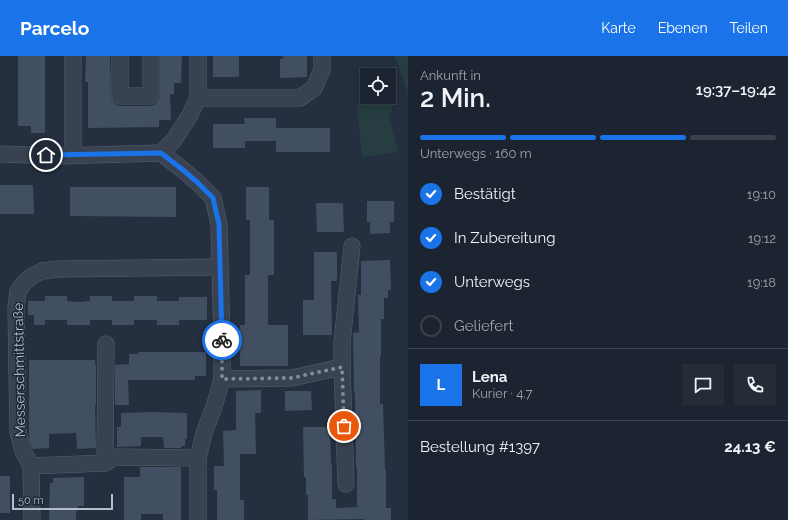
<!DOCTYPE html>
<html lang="de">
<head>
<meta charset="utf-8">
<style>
  :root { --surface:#1b2430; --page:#242c38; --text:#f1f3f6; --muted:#a0a4ab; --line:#39414c; --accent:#1a73e8 }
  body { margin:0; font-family:Raleway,sans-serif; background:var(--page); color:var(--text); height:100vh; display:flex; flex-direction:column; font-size:15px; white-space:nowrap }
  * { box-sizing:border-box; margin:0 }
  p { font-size:13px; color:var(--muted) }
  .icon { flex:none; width:22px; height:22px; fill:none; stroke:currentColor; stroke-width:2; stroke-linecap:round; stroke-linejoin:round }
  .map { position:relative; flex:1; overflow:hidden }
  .panel { display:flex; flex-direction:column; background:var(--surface); width:380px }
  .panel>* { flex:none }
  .fabs { position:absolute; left:360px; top:12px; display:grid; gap:8px }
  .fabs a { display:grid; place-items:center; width:36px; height:36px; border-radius:0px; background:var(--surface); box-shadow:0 2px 10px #0003,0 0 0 1px var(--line); font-size:20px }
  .scale { position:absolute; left:12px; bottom:10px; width:101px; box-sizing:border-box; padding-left:4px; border:2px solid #b4bdcb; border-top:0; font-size:11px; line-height:14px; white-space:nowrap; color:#b4bdcb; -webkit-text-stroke:3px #1d2735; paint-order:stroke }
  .pin { position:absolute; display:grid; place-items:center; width:34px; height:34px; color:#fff; margin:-17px; border:2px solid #fff; border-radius:50%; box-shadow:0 1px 4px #0007 }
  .courier { position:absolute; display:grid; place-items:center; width:40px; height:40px; margin:-20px; border:3px solid #1a73e8; border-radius:50%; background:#fff; color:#222; box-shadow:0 1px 5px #0007 }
  .summary em { font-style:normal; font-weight:600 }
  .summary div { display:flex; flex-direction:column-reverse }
  .summary { display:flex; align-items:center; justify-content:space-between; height:68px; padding:0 12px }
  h1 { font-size:26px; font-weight:600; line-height:30px }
  .bar { display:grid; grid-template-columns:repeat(4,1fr); gap:6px 4px; align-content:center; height:48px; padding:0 12px }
  .bar i { height:5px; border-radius:3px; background:var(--line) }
  .bar .active { background:var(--accent) }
  .bar p { grid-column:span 4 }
  .line { display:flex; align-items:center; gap:10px; padding:0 12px; border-top:1px solid var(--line) }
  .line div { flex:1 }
  .round { display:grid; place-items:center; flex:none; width:42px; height:42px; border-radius:0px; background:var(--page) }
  ol { padding:0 12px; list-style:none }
  li { display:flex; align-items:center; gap:12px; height:44px }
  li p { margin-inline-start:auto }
  li .icon { padding:4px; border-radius:50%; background:var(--accent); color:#fff; stroke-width:4 }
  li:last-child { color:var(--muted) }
  li i { width:22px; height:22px; border:2px solid var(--line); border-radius:50% }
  header { display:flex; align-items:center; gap:24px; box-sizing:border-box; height:56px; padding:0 20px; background:var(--accent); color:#fff }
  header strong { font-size:19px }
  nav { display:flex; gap:22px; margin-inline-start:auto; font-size:14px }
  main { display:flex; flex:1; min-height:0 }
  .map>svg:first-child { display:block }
  .green { fill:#263e41 }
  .building { fill:#424f62 }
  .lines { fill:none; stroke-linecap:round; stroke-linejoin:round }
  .minor-casing { stroke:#56606e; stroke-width:17 }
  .minor { stroke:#384250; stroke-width:16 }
  .done { stroke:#828c9a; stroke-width:4; stroke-dasharray:0 7.2 }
  .route { stroke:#1a73e8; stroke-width:5 }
  .labels { text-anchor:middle; stroke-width:3; stroke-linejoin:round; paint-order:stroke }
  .street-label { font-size:14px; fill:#b4bdcb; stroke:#1d2735 }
</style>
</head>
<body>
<header>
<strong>Parcelo</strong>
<nav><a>Karte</a><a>Ebenen</a><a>Teilen</a></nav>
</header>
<main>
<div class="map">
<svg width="408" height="464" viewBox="0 0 408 464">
  <rect width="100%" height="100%" fill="#243040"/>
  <g class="green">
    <path d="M395,0H408V37Z"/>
    <path d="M367,37V41H384L394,44L389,62L399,96L362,101L357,49Z"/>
  </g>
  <g class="building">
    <path d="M18,0H45V77H31V70H18Z"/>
    <path d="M86,0H110L111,40L112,44L115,48L120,50H151L156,48L159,44L160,40V0H182L181,27H174V38H170L171,64H159V71L88,72V26H85Z"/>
    <rect x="213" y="0" width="26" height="21"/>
    <path d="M283,0H307V21L280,22V3H283Z"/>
    <path d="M244,62H276V72H330V96H276V85H245V92H213V68H245Z"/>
    <path d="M0,129H33L34,158H0Z"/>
    <path d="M70,131H176V161L70,160Z"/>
    <path d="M246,131H269V164H274V219H268V269H288V310H240V269H245V219H250V164H246Z"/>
    <path d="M367,145H394V166H390V177L370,178V166H367Z"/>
    <path d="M316,147H343L344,176H317Z"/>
    <path d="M314,196H337V225H331L332,279H303V244H314Z"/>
    <path d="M390,204L391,234H388V242H384V263H381V300H380V348H383L385,414H386V452H391V464H364V463L308,464V439H306V421H304L303,371H330L331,409H332V443H336V452L357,451V411H356L355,337H354L353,277L359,276L358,239H361V205Z"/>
    <path d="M45,240H67V245L79,246L90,245V240H112V245H134V240H157V245H179V241H207V264H179V269H157V264H134V269H112V264H90V269H67V264H45V269H34V259H28V245H45Z"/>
    <path d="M138,296H206V320H195V324H128L129,349H115V309L129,308V298H138Z"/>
    <path d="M29,304H95V309H96V349H95L96,392L77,393L76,377L49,378V392L32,393L29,382Z"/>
    <path d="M261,334V357H255L256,398H240V444H244V464H217V434H214V410H224L223,375L236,374V335Z"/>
    <path d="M285,335H311L312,354L285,355Z"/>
    <path d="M153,356L187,357V383H185V390H181V392H164L163,381H141V390L117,391V371H121V357Z"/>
    <path d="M140,411H181V464H163V458H141V464H124V421H140Z"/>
    <rect x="0" y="420" width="10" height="37"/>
    <path d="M84,421V450H78V455H76V464H49L50,427H53V422Z"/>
  </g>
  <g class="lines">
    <g class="minor-casing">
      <g id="minor">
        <path d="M73,0V99"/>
        <path d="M120,0V40H151V0"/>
        <path d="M198,42H300L314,32L322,14V0"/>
        <path d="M161,97L174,84L190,59L198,42V0"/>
        <path d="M0,98L58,100L161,97L183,114L197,126L213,142L219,168L222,288V323L214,351L204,377L198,402V464"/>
        <path d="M222,323L292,322L342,311"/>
        <path d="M105,407L106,288"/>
        <path d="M31,410L105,407L115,401L198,402"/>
        <path d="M346,428L342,311V287L352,190"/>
        <path d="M32,464L31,410L23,395L18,376L16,252L18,235L25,226L32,220L42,215L59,213L220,211"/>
      </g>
    </g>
    <use href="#minor" class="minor"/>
  </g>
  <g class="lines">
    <path class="done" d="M222,284V323L292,322L342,311L344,370"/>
    <path class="route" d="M46,99L161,97L183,114L197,126L213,142L219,168L222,284"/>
  </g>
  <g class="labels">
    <g class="street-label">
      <text transform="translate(19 314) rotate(-91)" y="5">Messerschmittstraße</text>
    </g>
  </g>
</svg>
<div class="fabs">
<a><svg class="icon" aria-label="locate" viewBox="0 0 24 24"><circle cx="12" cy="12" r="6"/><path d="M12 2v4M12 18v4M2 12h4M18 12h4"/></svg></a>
</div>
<div class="scale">50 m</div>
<div class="pin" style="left:344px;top:370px;background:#ea580c"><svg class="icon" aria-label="bag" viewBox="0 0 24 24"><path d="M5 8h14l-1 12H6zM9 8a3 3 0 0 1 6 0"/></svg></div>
<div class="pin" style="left:46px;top:99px;background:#1f2937"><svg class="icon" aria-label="home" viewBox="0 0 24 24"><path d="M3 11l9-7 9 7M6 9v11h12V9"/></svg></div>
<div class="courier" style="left:222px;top:284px"><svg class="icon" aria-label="bike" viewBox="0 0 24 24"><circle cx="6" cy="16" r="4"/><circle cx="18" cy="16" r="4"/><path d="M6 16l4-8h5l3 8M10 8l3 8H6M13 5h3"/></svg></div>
</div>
<section class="panel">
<div class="summary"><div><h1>2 Min.</h1><p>Ankunft in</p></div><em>19:37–19:42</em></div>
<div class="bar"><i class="active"></i><i class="active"></i><i class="active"></i><i></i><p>Unterwegs · 160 m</p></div>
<ol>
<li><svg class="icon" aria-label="check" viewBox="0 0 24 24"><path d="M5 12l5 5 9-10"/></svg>Bestätigt<p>19:10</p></li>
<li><svg class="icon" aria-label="check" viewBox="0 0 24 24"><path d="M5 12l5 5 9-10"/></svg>In Zubereitung<p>19:12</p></li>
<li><svg class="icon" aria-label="check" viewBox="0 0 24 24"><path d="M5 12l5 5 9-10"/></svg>Unterwegs<p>19:18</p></li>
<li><i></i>Geliefert</li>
</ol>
<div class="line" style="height:72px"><b class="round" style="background:var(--accent);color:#fff">L</b><div><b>Lena</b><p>Kurier · 4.7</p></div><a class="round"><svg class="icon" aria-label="chat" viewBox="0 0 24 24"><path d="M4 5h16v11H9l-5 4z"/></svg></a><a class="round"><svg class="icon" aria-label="phone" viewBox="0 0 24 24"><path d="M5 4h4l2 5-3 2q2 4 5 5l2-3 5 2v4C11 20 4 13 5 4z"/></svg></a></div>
<div class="line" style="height:52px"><div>Bestellung #1397</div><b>24.13 €</b></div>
</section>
</main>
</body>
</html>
